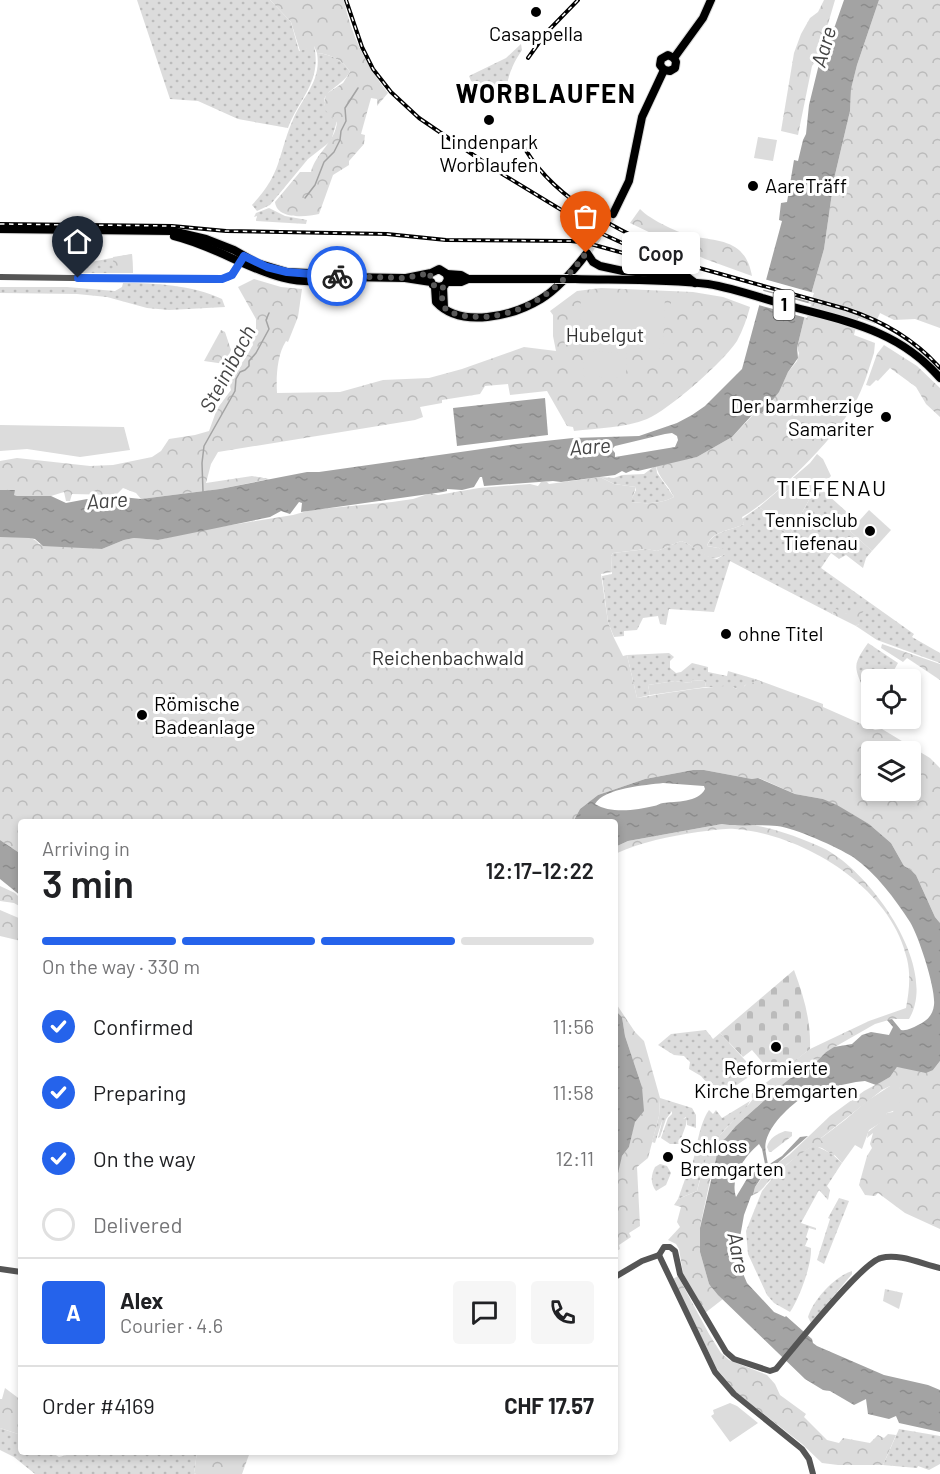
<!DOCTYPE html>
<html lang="en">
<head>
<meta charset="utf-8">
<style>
  :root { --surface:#fff; --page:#f6f6f6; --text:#202124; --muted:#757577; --line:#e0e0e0; --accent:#2563eb }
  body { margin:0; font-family:Barlow,sans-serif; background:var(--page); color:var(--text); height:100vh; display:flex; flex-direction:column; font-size:22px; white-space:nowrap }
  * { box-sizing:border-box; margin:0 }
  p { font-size:20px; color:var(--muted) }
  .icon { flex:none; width:33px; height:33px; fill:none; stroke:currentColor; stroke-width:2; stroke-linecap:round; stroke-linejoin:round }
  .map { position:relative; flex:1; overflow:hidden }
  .details { position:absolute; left:18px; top:819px; width:600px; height:636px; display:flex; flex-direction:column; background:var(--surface); border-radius:6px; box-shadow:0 3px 9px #0003 }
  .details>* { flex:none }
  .tools { position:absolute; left:861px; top:669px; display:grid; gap:12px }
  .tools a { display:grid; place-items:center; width:60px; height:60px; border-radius:6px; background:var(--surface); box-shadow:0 3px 9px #0003; font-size:30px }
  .pin { position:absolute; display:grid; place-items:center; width:51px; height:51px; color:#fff; margin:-62px -26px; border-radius:50% 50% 50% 0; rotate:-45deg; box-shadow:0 0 6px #0007 }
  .pin .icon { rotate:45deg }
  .courier { position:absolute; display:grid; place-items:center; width:60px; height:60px; margin:-30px; border:4px solid #2563eb; border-radius:50%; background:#fff; color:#222; box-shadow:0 2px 8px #0007 }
  .bubble { position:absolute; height:42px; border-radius:6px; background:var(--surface); box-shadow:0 3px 9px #0003; font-size:20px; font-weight:600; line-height:42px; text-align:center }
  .headline em { font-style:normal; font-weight:600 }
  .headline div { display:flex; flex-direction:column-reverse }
  .headline { display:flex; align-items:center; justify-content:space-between; height:102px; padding:0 24px }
  h1 { font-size:39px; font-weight:600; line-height:45px }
  .bar { display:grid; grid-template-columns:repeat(4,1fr); gap:9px 6px; align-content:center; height:72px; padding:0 24px }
  .bar i { height:8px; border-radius:4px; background:var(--line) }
  .bar .current { background:var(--accent) }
  .bar p { grid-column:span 4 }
  .line { display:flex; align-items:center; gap:15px; padding:0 24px; border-top:2px solid var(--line) }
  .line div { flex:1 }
  .round { display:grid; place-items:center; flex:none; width:63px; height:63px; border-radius:6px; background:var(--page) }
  ol { padding:0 24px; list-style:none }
  li { display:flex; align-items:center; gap:18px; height:66px }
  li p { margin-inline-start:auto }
  li .icon { padding:6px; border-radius:50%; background:var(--accent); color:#fff; stroke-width:4 }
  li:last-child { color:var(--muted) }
  li i { width:33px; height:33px; border:3px solid var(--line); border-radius:50% }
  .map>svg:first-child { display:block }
  .grass { fill:url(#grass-dots) }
  .forest { fill:url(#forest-crowns); fill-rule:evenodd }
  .cemetery { fill:url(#cemetery-stones) }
  .pitch { fill:#dcdcdc }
  .water { fill:url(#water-ripples); fill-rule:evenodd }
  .pier { fill:#fff }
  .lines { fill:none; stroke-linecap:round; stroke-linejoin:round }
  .stream { stroke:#a3a3a3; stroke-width:1.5 }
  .major-tunnel { stroke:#d9d9d9; stroke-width:8; stroke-dasharray:8 4; stroke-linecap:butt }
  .major-casing { stroke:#dbdbdb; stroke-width:10 }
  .minor { stroke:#555; stroke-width:6 }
  .major { stroke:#000; stroke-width:8 }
  .rail-casing { stroke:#000; stroke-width:4 }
  .rail { stroke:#fff; stroke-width:1.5; stroke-dasharray:4.5; stroke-linecap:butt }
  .major-bridge-casing { stroke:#dbdbdb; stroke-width:10; stroke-linecap:butt }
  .major-bridge { stroke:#000; stroke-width:8 }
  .done { stroke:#595959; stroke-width:6; stroke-dasharray:0 10.8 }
  .route { stroke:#2563eb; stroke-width:8 }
  .poi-dot { fill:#000; stroke:#fff; stroke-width:2 }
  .labels { text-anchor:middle; stroke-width:6; stroke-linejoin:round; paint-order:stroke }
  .shield { fill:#fff; stroke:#4c4c4c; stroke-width:1.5 }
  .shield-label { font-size:18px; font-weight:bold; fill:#000 }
  .poi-label { font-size:20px; fill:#000; stroke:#fff; text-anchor:start }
  .park-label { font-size:20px; fill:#333; stroke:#fff }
  .water-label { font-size:21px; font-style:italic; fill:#444; stroke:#fff }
  .quarter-label { font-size:22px; letter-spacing:1.5px; fill:#000; stroke:#fff }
  .district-label { font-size:26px; font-weight:bold; letter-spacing:1.5px; fill:#000; stroke:#fff }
</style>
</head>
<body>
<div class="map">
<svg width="940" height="1474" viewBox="0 0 940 1474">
  <defs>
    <pattern id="grass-dots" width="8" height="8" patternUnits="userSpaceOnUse" patternTransform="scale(1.5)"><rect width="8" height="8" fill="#dcdcdc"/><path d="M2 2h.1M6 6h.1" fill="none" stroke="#bbb" stroke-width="1.8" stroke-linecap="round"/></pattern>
    <pattern id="forest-crowns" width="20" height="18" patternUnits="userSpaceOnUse" patternTransform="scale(1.5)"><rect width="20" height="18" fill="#dcdcdc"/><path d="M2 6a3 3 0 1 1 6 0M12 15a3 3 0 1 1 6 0" fill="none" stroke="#bbb"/></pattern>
    <pattern id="cemetery-stones" width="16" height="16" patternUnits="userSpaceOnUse" patternTransform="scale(1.5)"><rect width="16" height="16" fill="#dcdcdc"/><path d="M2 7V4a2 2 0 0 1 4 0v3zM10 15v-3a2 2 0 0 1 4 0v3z" fill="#bbb"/></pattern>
    <pattern id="water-ripples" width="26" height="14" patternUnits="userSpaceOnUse" patternTransform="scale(1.5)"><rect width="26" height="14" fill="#a3a3a3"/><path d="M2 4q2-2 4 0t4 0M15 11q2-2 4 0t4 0" fill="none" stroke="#8b8b8b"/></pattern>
  </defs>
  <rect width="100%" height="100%" fill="#fff"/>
  <g class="grass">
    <path d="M137,0H270L291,22L299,51L314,45C322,82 300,97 288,128L238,119L198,101L170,99Z"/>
    <path d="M521,44L522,50C510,68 507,79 505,100L471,81L469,76L506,58Z"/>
    <path d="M317,53C330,54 343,60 350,72C337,93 307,93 337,121L331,141L308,159L270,205L257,211L252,205C282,173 277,158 292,122C301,98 322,82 317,53Z"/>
    <path d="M269,208L285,216L307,220L306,224L256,221L257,216L254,217L256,213Z"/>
    <path d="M132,254L133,273H81V264Z"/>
    <path d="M123,283C155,283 192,285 222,299L225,307L169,310L147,308L107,297L77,294L0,293V287H67L115,291L122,287Z"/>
    <path d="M656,465L657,473L674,497C660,504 646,504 630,502L636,490V487L614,484L600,477L614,478L622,475L644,474Z"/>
    <path d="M819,487L858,522L850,531L872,551L866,558L863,568L846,555L839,559L831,553L821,568L914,634L912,637L940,653V663L877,640L856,626L859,624L847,614L833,612L832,614L730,561L714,612L669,609L666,625L660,624L658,616L643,618L637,630L624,631V636L614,637L608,622L602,576L612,574L611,556L613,553L647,549L657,551L681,541C695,545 703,557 717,559L725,554L719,548L707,546C713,530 731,531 744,524L742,519L759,507L776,519L772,524L790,535L810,498Z"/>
    <path d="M868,643L898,663L893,672L899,676L892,679L872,680L871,690L865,693C855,667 851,667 868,643Z"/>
    <path d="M669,653L674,657L670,661V668L676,673L681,672L692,663L708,667V672L727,676L728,671L755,679L754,683L745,685L743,689L739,690L733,687H706L705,681L692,680L691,683L675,681L648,685L650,695L637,698L627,655Z"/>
    <path d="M706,1030L713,1039L720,1033L756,1072L719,1097L701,1076L689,1069L690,1062L684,1056L674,1055L658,1045L671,1034Z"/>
    <path d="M660,1098L692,1108L696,1115V1128L687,1125L686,1117L683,1119L686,1118V1125L679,1144H670L661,1138L668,1118L672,1114V1111L666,1119L660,1137L658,1138L663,1118L655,1143L652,1142L659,1116Z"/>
    <path d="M750,1101C744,1115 730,1122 721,1134C708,1151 702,1170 697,1191L678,1199L689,1168L692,1166C696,1150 700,1122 709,1110L713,1114L716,1110L722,1118Z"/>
    <path d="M814,1145L832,1154L842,1163L827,1186L830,1190L828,1200L819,1190L801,1223L816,1228V1230L809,1228L806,1237L808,1239L805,1246L811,1248C812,1265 799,1299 790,1312L774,1303L767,1295L748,1254L746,1231L762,1191L775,1175L799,1154Z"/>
    <path d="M660,1164L667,1166L671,1173L666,1185L656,1191C650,1183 651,1175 655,1167Z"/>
    <path d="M839,1198L849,1201L824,1264L817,1260L830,1219L828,1218Z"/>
    <path d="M852,1271V1274L811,1323L808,1317C813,1300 835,1276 852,1271Z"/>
    <path d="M0,1428L21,1435V1452H51L59,1457L78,1452H197L194,1473L196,1474H35L14,1457L0,1450Z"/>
    <path d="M899,1429L940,1436V1464L929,1470L918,1466L917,1468L883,1465Z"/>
  </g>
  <g class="forest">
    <path d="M270,0H344C351,35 366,65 388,93L377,106V99L371,98L361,134L365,135L364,144L349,161V165L333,175L319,214C307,217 277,220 275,202L300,172H311C316,152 335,143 337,122L326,111L324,103L326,94L343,83L350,72C343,60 330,54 317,53L314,46L300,51L291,22Z"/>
    <path d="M824,0H835L818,58L812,66L798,135L781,131L794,53L801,34L810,18L818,12Z"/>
    <path d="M879,0H940V328L915,319L894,320L880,313L875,324L858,318L854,335L875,343L874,353C869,368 865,383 858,397C841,433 776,498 742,517L744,524C731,531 712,530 707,546L724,549L725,554C707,566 700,547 681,541L657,551L646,549L613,553L611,556L612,572L601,574L608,622L614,638L623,656L627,655L637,698C666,693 695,688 725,686C738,685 737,696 748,682L754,683L755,679L823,704V707L875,730L882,729L930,758L940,768V923L935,917L916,875L911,870L904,866L891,843L869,824L823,799L795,794L759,778L752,779L704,770H693L645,779L598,795L580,809L573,822H21V854L0,840V537C12,537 31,533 39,544L102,549L124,540L134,538L158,540L200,530L293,515L311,510L392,502L413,499L431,493L438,495L479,488L530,484L538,486L541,482H547L549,484L600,477L614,484L636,487L631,502C646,504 660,504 674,497C669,485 658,478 656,465L697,457L732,437L753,415L762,413L778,392L788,372L797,361L799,353L797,348L804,319L824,249L834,179L850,111L851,89L857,65ZM872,752H910V790H872Z"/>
    <path d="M640,209C650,220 681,234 695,237C723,241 746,242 752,276L705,259L630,223Z"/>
    <path d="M132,254L133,273H114L113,257Z"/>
    <path d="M254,279L281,287L302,289L298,317L288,342L286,341C277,355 276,377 277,393L340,392L383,380L429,378L462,369L524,347L556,351L553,336V315L550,311L577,291L601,288L693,292L723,297L750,307C747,318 743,330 737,341C723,362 670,409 647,419C625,428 597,428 574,431L573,427L567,426L547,391L510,395L508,384L485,386L480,394L442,400V403L420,407L423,417L415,420L218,452L211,464L206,483L252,476L269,479L220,489L141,499L136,493L123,488L116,495L72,494L70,501H66L64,492L51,496H17L14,495V490H0V461L17,458L90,466L113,465L152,457L161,451L169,439L195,435L209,431L217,409L231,390C225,370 238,371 246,357C249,353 250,349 253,345L252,340L257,333L256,330V319L238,287Z"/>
    <path d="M221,330L225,332L231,350L225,364L204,361Z"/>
    <path d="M884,345L917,366L940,388V417L926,404L916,387L890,368L878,381L876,380L870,386L866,385L877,354Z"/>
    <path d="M855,606L864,607L865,609L860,616L859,624L856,626L832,614L836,609L847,614Z"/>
    <path d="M882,644L940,664V680L907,658L903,662L881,648Z"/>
    <path d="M722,824C734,826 747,824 758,826C780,830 803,839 823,848C869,870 940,967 909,1019H892L875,1024L826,1052L809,1069L792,1077L778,1088L757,1107L711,1176L700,1227V1252L709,1284L723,1299L705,1313L683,1273L679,1249L676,1244L668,1240L680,1227L677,1222L681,1207L674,1205L678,1199L697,1191L707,1154L720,1135L749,1104L753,1099L750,1095L810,1049L869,1021L906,1008C909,992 911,976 907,959C892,888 803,834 735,829C722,828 711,831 698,832C667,837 644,841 615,854V847L628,841Z"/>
    <path d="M0,886L15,893L21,899V907L14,903L0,901Z"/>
    <path d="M0,910L21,919V941L0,936Z"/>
    <path d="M615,1002L635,1032L644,1041L660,1098L659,1116L648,1158L637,1167L640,1226L629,1233L631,1237L619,1245L620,1249L615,1252V1186L618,1166L622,1156L629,1147L642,1087L625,1036L622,1017L615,1010Z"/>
    <path d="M940,1061V1229L905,1213L878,1193L875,1196L865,1195L859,1185L867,1156L872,1148L870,1144L873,1133L867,1138L868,1132L882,1121L887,1113L893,1112L900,1086H890L882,1090L821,1138L835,1154L834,1156L822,1148L813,1146C796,1156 781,1168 767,1183C763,1188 760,1193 753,1195L755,1187L768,1170L789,1155L830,1116L864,1091L890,1077L897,1067L933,1070Z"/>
    <path d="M785,1131L792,1132V1136L771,1152H769L767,1147C769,1138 777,1134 785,1131Z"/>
    <path d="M678,1276L709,1334L721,1353L729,1360L767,1375L775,1384L780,1395L806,1414L804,1417L827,1440L839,1443L843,1438L870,1443L878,1435L884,1438L888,1434L896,1435L883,1465H838L822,1463L802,1444L737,1393L717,1369L673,1279Z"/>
    <path d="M885,1289L903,1293L899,1309L883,1301Z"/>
    <path d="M5,1388L21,1400V1435L0,1428V1399H2Z"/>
    <path d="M197,1452H250L242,1474H196L194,1473Z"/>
  </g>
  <path class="cemetery" d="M794,970C804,997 811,1021 810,1049L775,1077L752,1050L743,1057L720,1033Z"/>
  <g class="pitch">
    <path d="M758,137L777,140L773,161L754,158Z"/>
    <path d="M581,294L665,297L663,349L579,347Z"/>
    <path d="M671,300L691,301V314H671Z"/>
    <path d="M584,351L627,353L626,374L618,378L583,376Z"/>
    <path d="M0,425L124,427L130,450L80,457L27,449L0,451Z"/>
    <path d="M817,454L823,459L831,476L810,498L790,535L772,524L775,519L759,507L810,463Z"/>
    <path d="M869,510L891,530L872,551L850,531Z"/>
    <path d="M692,680L705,681L706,687L650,695L648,685L675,681L691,683Z"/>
    <path d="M890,1086H900L899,1103L896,1110L887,1113L885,1120L869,1130L862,1149L855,1145L842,1163L820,1139L845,1120L867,1101Z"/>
    <path d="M730,1403L737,1406L758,1423L730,1442L711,1416L714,1414L713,1410Z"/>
  </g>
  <g class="water">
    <path d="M844,0H879L857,65L851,89L850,111L834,179L824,249L804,319L797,348L798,358L788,372L779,392L762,413L752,415L732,437L697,457L638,471L633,470L626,473L622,471L615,475L561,482L553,481L484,486L482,477H480L474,487L462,490L447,489V491L443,492L301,512L302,503L299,502L290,514L281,511L270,517L158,540L134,538L124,540L102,549L43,546L35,539L29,538L0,537V490H15L14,495L17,496H51L66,503L87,499L122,497L141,499L220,489L307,472H319L517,444L573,438L639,436L677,423L692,415L705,406L742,369L782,221L779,220L781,203L787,202L794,160L798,161L803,140L806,134L809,105L819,64L824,63L830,40ZM665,434L672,433L677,436L678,440L675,447L615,457V453L612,449L615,446Z"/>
    <path d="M545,398L548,435L457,446L453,408Z"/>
    <path d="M693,770H704L752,779L758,778L795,794L823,799L837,805L869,824L891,843L904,866L911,870L916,875L935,917L940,923V1061L933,1070L926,1073L897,1067L890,1077L876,1085L865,1081L856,1082L832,1087L821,1095L809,1093C793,1103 771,1122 766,1141C764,1149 767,1157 768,1165L782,1156L800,1137L808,1136L761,1178L755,1187L753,1195L751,1196L744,1215L739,1243V1264L747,1283L774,1312L785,1317L786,1316L812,1339L813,1343L817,1346L884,1375L928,1385L940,1390V1432L899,1423L896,1416L889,1419L868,1414L866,1399L854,1405L830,1391L823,1390L805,1379L718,1295L709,1284L700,1252V1228L719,1146L736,1126L778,1088L792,1077L809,1069L826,1052L834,1047L852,1044L862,1035L871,1032L889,1035L893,1027L887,1020L892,1019L901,1030C907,1031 912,1028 918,1025C927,1021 933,1015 934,1005C936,989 919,937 910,922C895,899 876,873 853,857C837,847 795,828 777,826C758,824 740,827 722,824L628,841L615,847V822H573L580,809L598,795L645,779ZM663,783L704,786L705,789C698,803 676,801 663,803C660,803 657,806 654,806C637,810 611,814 595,804C604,788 646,785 663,783ZM759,1144L762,1149L765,1164L748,1177L736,1197C730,1177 743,1158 759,1144Z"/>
    <path d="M0,840L21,854V896L0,879Z"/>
    <path d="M615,1010L622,1017L625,1036L642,1087L644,1111L635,1122L629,1147L622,1156L615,1186Z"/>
  </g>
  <g class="pier">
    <path d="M764,279L814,293L811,302L761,289Z"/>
    <path d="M760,290L811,304L807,318L755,304Z"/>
  </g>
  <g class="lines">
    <g class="stream">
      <path d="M305,198L315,185L324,162L334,152L340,140L341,131L346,121L345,108L358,88"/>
      <path d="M203,492L202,463L204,446L235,391L236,379L240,372L245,370L249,366V361L256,353L269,329L266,320L269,313"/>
    </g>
    <path class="major-tunnel" d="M587,253L613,214"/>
    <g class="major-casing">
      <g id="major">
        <path d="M674,58L703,18L711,0"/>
        <path d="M664,70L660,65L661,59L668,55L674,58"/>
        <path d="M664,70L670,71L675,68L676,62L674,58"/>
        <path d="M613,214L629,181L642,117L664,70"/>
        <path d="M0,229L172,231L206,239L234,250L257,263L287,272L330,274L344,277L405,278L431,282"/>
        <path d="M174,236C233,250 275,294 340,278"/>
        <path d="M406,278L431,273L439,269L447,274L461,275L468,279H555"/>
        <path d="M575,279C619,280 664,279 708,284C733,288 758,297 782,304C843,321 897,328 940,378"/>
        <path d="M447,282H461L468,279"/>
        <path d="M433,285L438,287L444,286L448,280L447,274"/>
        <path d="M443,286L444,308"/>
        <path d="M435,287L436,302C461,329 513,316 541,299C559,288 574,270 587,253L593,262L600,266L623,271L686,276L695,283"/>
      </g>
    </g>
    <g class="minor">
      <path d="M0,277L218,280L229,277L240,263"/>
      <path d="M659,1255L664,1247H670L675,1251L680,1274L726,1352L734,1359L770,1371L776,1369C793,1349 862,1262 881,1258C899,1253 922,1264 940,1268"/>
      <path d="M659,1255L715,1372L734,1394L802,1449L809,1459L813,1474"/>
      <path d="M0,1269L21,1272"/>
      <path d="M615,1277L642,1261L659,1255"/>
    </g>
    <use href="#major" class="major"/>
    <g class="rail-casing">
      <g id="rail">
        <path d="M346,0L362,47L373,69L391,92L419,118L494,169L596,231L642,252L846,309C883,321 914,339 940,368"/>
        <path d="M528,58L546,33L578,0"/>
        <path d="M520,140C549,197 612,227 668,253"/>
        <path d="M0,224L172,226L226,231L387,234L446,240L571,241L587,243L634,256"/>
      </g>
    </g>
    <use href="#rail" class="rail"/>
    <g class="major-bridge-casing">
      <path id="major-bridge" d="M555,279H575"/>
    </g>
    <use href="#major-bridge" class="major-bridge"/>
  </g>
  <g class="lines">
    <path class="done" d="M337,276L405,278L431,273C428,282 434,289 443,286L442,300L446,310C458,316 470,317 483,317C528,314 561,288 586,253"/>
    <path class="route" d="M78,278L222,279L232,275L244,256L267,267L287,272L337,276"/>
  </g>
  <g class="poi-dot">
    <circle cx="536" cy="12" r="6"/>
    <circle cx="489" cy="120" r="6"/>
    <circle cx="753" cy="186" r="6"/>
    <circle cx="886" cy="417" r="6"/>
    <circle cx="870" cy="531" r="6"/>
    <circle cx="726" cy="634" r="6"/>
    <circle cx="142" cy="715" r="6"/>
    <circle cx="776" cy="1047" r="6"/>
    <circle cx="668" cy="1157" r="6"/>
  </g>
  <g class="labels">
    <rect class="shield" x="773.5" y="290" width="21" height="30" rx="4.5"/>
    <g class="shield-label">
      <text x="784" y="311">1</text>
    </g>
    <g class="poi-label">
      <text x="536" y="41" text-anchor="middle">Casappella</text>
      <text x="489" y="149" text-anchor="middle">Lindenpark<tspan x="489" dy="23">Worblaufen</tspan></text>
      <text x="765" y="193">AareTräff</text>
      <text x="874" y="413" text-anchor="end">Der barmherzige<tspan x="874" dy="23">Samariter</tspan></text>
      <text x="858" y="527" text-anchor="end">Tennisclub<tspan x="858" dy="23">Tiefenau</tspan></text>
      <text x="738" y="641">ohne Titel</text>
      <text x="154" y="711">Römische<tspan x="154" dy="23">Badeanlage</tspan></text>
      <text x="776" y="1075" text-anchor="middle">Reformierte<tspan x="776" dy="23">Kirche Bremgarten</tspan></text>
      <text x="680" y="1153">Schloss<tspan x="680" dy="23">Bremgarten</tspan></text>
    </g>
    <g class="park-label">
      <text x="605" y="342">Hubelgut</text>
      <text x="448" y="665">Reichenbachwald</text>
    </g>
    <g class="water-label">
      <text transform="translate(824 47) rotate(-74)" y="7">Aare</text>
      <text transform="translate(228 369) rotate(-62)" y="7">Steinibach</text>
      <text transform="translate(590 447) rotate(-4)" y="7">Aare</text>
      <text transform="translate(107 501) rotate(-4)" y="7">Aare</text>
      <text transform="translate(738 1253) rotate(79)" y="7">Aare</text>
    </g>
    <g class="quarter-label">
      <text x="832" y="496">TIEFENAU</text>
    </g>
    <g class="district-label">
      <text x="546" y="103">WORBLAUFEN</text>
    </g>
  </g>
</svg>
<div class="tools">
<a><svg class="icon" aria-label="locate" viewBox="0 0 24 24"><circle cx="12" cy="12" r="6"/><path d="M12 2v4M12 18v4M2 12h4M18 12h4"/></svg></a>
<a><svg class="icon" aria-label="layers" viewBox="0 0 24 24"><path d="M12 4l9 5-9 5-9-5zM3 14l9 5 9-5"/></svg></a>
</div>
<div class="pin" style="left:586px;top:253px;background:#ea580c"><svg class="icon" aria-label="bag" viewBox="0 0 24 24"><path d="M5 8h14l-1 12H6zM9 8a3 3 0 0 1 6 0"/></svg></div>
<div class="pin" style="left:78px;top:278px;background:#1f2937"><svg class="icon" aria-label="home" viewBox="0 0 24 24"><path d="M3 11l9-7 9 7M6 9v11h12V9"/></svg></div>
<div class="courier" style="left:337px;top:276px"><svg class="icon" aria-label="bike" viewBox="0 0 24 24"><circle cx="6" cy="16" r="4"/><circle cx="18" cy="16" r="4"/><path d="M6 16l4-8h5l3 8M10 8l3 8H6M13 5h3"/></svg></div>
<div class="bubble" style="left:622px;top:232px;width:78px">Coop</div>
<section class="details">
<div class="headline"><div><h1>3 min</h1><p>Arriving in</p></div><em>12:17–12:22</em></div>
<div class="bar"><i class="current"></i><i class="current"></i><i class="current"></i><i></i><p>On the way · 330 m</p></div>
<ol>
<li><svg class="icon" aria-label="check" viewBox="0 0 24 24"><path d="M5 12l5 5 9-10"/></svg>Confirmed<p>11:56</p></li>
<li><svg class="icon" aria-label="check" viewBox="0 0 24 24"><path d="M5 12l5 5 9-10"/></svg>Preparing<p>11:58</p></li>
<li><svg class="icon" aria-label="check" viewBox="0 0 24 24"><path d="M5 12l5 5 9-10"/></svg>On the way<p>12:11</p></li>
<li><i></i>Delivered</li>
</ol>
<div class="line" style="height:108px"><b class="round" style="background:var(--accent);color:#fff">A</b><div><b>Alex</b><p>Courier · 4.6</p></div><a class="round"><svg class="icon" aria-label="chat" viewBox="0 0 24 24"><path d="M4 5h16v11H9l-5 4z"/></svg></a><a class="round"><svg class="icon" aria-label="phone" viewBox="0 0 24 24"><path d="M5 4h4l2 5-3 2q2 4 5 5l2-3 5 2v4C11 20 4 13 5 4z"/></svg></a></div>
<div class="line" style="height:78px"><div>Order #4169</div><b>CHF 17.57</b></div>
</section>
</div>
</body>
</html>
